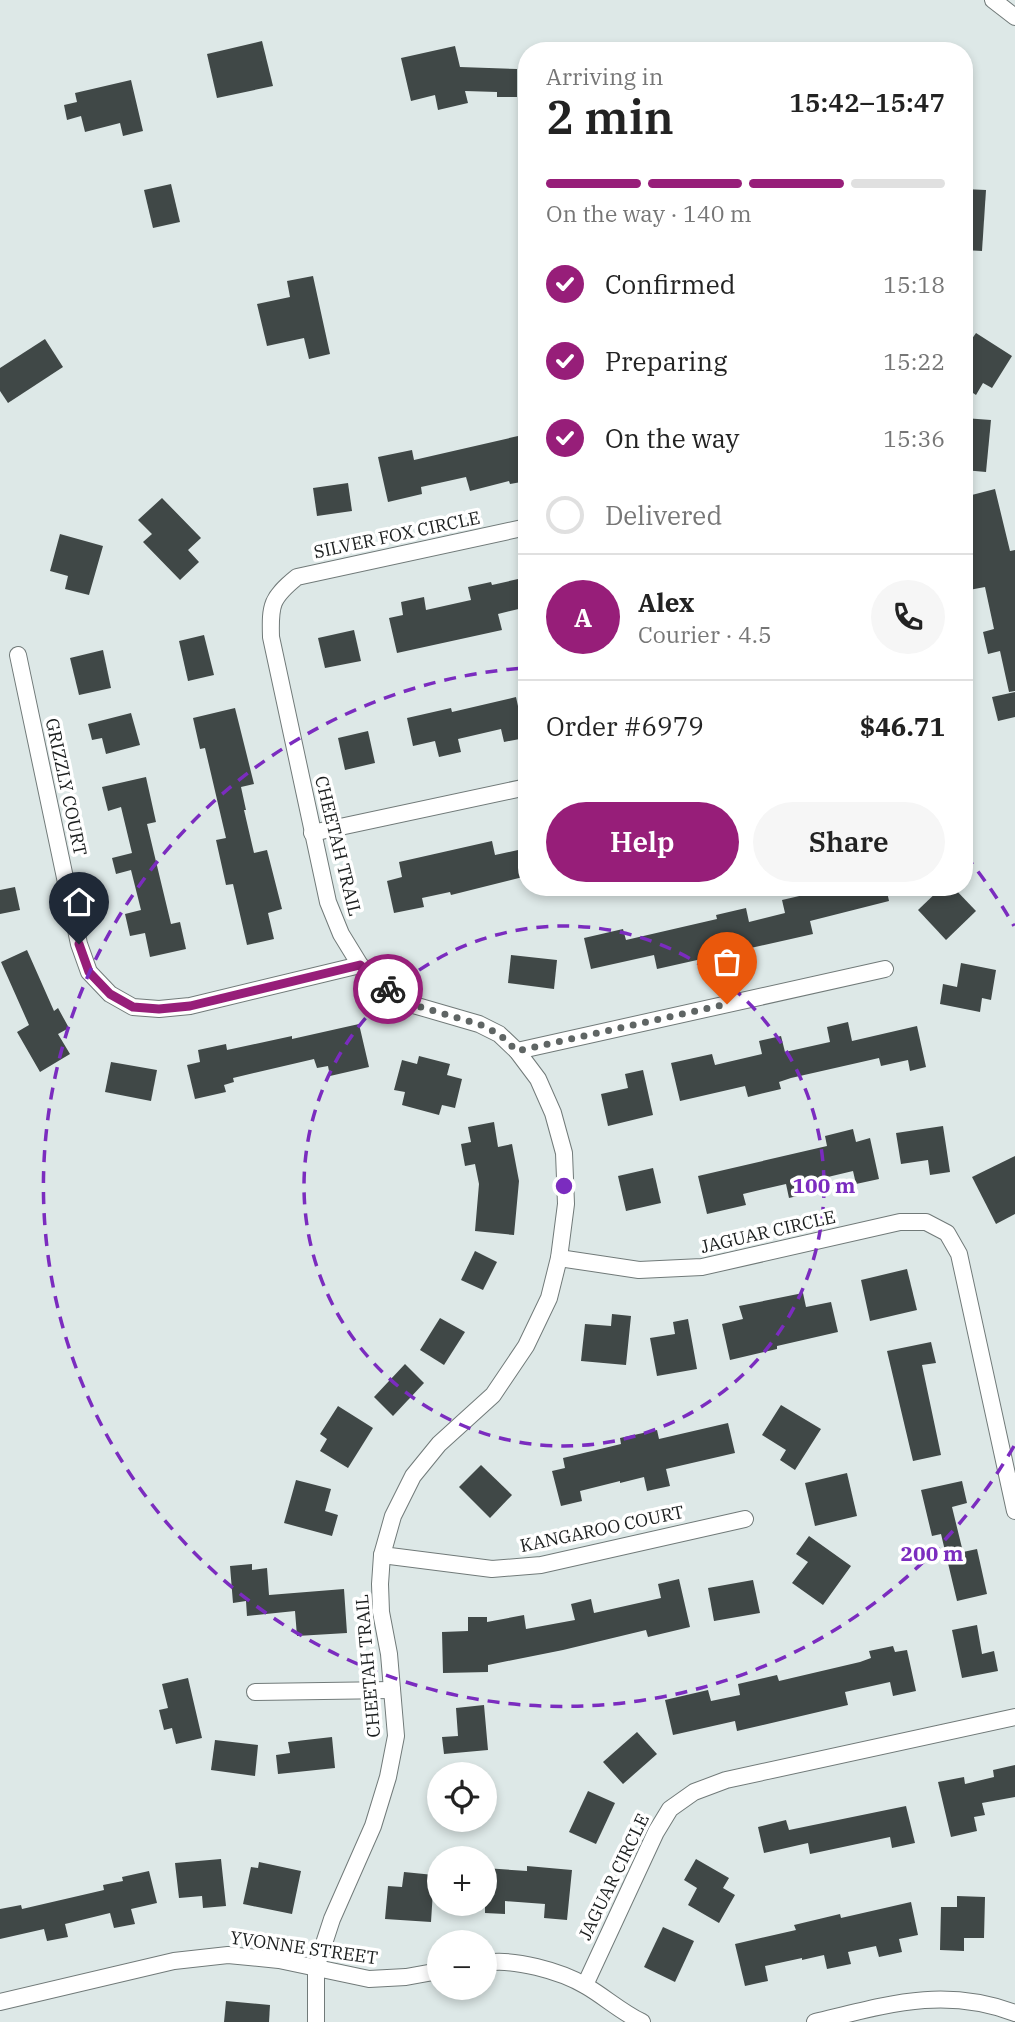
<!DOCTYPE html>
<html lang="en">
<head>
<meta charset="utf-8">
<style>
  :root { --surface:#fff; --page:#f6f6f6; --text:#222; --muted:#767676; --line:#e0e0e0; --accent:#971e79 }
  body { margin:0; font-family:"IBM Plex Serif",serif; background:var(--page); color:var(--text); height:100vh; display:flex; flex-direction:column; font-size:26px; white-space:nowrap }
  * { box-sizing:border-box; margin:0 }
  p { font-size:23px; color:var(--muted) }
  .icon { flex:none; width:38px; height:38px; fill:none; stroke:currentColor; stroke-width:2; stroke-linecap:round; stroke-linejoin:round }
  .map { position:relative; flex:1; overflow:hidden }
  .sheet { position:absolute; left:518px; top:42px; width:455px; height:854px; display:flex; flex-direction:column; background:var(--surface); border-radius:28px; box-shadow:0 4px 10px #0003 }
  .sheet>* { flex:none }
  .buttons { position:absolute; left:427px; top:1762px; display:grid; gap:14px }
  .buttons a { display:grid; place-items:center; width:70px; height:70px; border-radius:50%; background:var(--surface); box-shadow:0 4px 10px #0003; font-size:35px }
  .pin { position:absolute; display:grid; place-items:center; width:60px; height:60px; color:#fff; margin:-72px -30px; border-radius:50% 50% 50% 0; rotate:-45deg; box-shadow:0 0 7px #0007 }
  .pin .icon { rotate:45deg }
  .courier { position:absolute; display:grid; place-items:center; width:70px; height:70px; margin:-35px; border:5px solid #971e79; border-radius:50%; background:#fff; color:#222; box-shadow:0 2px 9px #0007 }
  .headline em { font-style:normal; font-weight:600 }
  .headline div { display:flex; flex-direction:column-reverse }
  .headline { display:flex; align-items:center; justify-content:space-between; height:119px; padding:0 28px }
  h1 { font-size:46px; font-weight:600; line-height:52px }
  .bar { display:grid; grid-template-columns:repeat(4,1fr); gap:10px 7px; align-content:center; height:84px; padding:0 28px }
  .bar i { height:9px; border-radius:5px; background:var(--line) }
  .bar .active { background:var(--accent) }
  .bar p { grid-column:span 4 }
  .line { display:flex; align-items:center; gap:18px; padding:0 28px; border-top:2px solid var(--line) }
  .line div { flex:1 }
  .round { display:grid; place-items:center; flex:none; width:74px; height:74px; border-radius:37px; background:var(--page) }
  ol { padding:0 28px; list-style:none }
  li { display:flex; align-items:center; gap:21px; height:77px }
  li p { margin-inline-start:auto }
  li .icon { padding:7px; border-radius:50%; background:var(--accent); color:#fff; stroke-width:4 }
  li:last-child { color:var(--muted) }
  li i { width:38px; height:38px; border:4px solid var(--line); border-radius:50% }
  .action { display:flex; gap:14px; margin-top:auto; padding:14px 28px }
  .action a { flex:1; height:80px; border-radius:42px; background:var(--accent); color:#fff; font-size:28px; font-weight:600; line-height:80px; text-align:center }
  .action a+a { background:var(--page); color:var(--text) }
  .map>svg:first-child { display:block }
  .building { fill:#404847 }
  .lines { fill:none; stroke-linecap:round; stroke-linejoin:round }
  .minor-casing { stroke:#717a79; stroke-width:18 }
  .minor { stroke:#fff; stroke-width:16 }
  .done { stroke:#5f6564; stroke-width:7; stroke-dasharray:0 12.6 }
  .route { stroke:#971e79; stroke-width:9 }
  .ring { fill:none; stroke:#7b2cbf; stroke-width:3.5; stroke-dasharray:12 9 }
  .labels { text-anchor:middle; stroke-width:7; stroke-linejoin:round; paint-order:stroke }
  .street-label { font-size:18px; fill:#1b1e1e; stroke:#fff }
  .centre { fill:#7b2cbf; stroke:#fff; stroke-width:3.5 }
  .ring-label { font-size:21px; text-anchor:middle; font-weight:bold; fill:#7b2cbf; stroke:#fff; stroke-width:7; stroke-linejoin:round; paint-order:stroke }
</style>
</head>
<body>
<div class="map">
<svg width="1015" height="2022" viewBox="0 0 1015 2022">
  <rect width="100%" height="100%" fill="#dde8e7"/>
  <g class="building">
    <path d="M262,41L273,86L217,98L207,54Z"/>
    <path d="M455,46L460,67L517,69V97H497V92L465,91L468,103L438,110L435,95L411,101L401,58Z"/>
    <path d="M131,80L143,131L123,136L120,123L85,132L81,116L67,120L64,105L77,102L75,93Z"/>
    <path d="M171,184L180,222L153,228L144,190Z"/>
    <path d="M964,189L986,190L982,251L964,250Z"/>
    <path d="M313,276L330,354L309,359L304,338L267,346L257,304L290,297L287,281Z"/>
    <path d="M976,333L1012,356L992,388L983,383L976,395L964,387V350Z"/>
    <path d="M45,339L63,367L8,403L0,391V368Z"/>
    <path d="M964,418L991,420L986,472L964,470Z"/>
    <path d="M527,434V481L510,484L509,481L470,491L466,477L421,487L422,494L388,502L378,457L412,450L414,460Z"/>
    <path d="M348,483L352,511L317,516L313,488Z"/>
    <path d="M995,489L1010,551L1015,550V691L1009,692L1000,651L988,654L983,632L994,629L985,587L969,590L964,568V497Z"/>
    <path d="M162,498L201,538L188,550L199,562L180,580L143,542L152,534L138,520Z"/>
    <path d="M60,534L103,546L89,595L65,589L68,576L50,571Z"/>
    <path d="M527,577V607L498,614L502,630L397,653L389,618L403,615L401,602L424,597L426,610L471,600L468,587L491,582L492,585Z"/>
    <path d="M354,630L361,661L325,668L318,638Z"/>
    <path d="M204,635L214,675L188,681L179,641Z"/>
    <path d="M103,650L111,688L79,695L70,658Z"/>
    <path d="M1015,692V717L998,721L992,697Z"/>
    <path d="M516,697L525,738L504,742L501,729L458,739L461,752L439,757L435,741L413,746L407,718L451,708L452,712Z"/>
    <path d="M235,708L254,784L241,787L246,810H244L254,853L267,850L282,909L268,913L274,939L247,945L233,884L226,885L216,840L226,838L205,748L200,749L193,718Z"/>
    <path d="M131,713L140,745L106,754L102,738L92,740L88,724Z"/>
    <path d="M368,731L375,763L345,770L338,738Z"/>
    <path d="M146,777L156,822L147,824L171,924L180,922L186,949L150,957L145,933L130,936L125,914L141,910L131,870L116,874L112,858L132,853L121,807L108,811L102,787Z"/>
    <path d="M492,841L495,855L527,848V876L451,895L450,892L422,898L424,907L394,913L387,881L402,877L399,862Z"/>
    <path d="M15,887L20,910L0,914V890Z"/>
    <path d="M838,887H886L889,901L810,921L813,934L791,939L657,969L654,955L591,969L584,938L623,929L626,940L717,919L716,915L746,908L749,922L785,913L782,900Z"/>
    <path d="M942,887H953L976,911L946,940L918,910Z"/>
    <path d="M27,950L54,1011L58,1008L69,1028L58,1034L70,1054L40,1072L17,1032L29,1025L1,962Z"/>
    <path d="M511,955L557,960L554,989L508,983Z"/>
    <path d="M961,963L996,970L991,1000L982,998L980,1012L940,1004L943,984L957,987Z"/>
    <path d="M848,1022L852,1041L917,1026L926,1067L910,1071L908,1060L881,1066L879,1058L791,1078L779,1082L781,1089L748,1097L745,1086L680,1101L671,1063L712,1054L715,1065L762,1054L759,1041L781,1036L785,1052L830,1042L827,1027Z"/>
    <path d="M359,1024L369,1067L330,1076L328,1066L317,1068L314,1059L233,1078L234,1082L224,1085L226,1092L195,1099L187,1065L200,1062L198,1050L226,1044L227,1050L292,1036V1039Z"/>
    <path d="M419,1056L450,1064L447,1075L462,1079L455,1108L442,1105L439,1115L402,1105L405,1092L394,1090L402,1060L417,1064Z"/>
    <path d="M111,1062L157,1070L151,1101L105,1092Z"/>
    <path d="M643,1070L653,1115L608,1126L601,1094L628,1088L625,1074Z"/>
    <path d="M494,1122L498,1147L512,1144L519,1181L514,1235L475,1231L479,1184L475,1164L465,1166L461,1144L471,1142L468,1127Z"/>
    <path d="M943,1126L950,1172L930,1175L928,1160L901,1164L896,1133Z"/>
    <path d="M853,1129L856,1142L870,1138L879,1179L856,1184L853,1171L811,1181L814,1192L789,1198L786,1184L743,1194L746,1205L707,1214L698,1176L827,1146L825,1136Z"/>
    <path d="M1015,1156V1214L996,1224L972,1177Z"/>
    <path d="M653,1168L661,1203L626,1211L618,1176Z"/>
    <path d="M475,1251L497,1262L483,1290L461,1280Z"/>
    <path d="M907,1269L917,1310L870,1321L861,1280Z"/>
    <path d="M803,1293L806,1307L831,1302L838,1332L777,1346V1349L730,1360L722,1324L743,1319L739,1306Z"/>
    <path d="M612,1314L631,1316L626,1365L581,1361L585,1324L611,1326Z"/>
    <path d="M440,1318L465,1332L444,1365L420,1350Z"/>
    <path d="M688,1319L697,1369L657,1376L650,1338L675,1334L673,1322Z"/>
    <path d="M931,1342L936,1363L922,1365L941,1455L913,1461L887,1351Z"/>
    <path d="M405,1364L424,1383L393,1416L374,1397Z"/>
    <path d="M781,1405L821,1429L795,1470L780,1460L786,1450L762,1435Z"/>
    <path d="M338,1406L373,1428L348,1468L320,1451L327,1439L320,1434Z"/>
    <path d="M728,1423L735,1453L666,1469L670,1486L647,1491L644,1477L620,1483V1481L580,1491L582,1501L561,1506L552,1471L565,1468L563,1458L621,1444L620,1438L657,1430L659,1439Z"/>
    <path d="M481,1465L512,1495L490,1518L459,1487Z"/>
    <path d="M847,1473L857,1516L815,1526L805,1483Z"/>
    <path d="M296,1480L331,1489L325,1511L338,1515L332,1536L284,1523Z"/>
    <path d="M962,1481L967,1503L952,1507L963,1552L977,1549L987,1594L957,1601L941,1534L932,1536L921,1490Z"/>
    <path d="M809,1536L851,1566L823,1605L792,1583L808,1562L796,1554Z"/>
    <path d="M252,1564V1570L267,1568L269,1595L344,1589L347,1633L297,1636L295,1611L247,1616L246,1601L233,1603L230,1566Z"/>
    <path d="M679,1579L690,1627L648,1637L646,1630L563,1650L488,1665V1672L443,1673L442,1632L468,1631V1617H487V1622L524,1615L526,1629L575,1620L571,1604L591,1599L594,1613L661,1598L658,1584Z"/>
    <path d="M753,1580L760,1613L714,1621L708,1588Z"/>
    <path d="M977,1625L982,1654L994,1651L998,1671L962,1678L952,1630Z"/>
    <path d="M893,1646L895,1652L907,1650L916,1691L893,1696L890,1682L845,1692L848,1705L737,1731L735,1721L673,1735L665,1700L708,1690L711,1701L740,1695L738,1684L777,1675L779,1681L860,1662L871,1658L869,1651Z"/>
    <path d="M188,1678L202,1738L176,1744L172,1728L164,1730L159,1710L168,1708L162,1684Z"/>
    <path d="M484,1705L488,1750L444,1754L442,1737L458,1736L456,1708Z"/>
    <path d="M637,1732L657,1754L623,1784L603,1762Z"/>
    <path d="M332,1737L335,1768L278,1774L276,1755L290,1753L288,1742Z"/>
    <path d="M215,1740L258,1745L255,1776L211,1770Z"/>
    <path d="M1015,1765V1797L982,1803L985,1815L974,1817L977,1831L951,1837L938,1782L964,1777L965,1784L994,1777L993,1770Z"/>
    <path d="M588,1791L615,1803L596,1844L569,1832Z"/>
    <path d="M906,1806L915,1843L892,1848L890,1837L810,1854L808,1843L764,1853L758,1827L786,1820L789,1830Z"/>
    <path d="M221,1859L226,1906L203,1908L202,1896L179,1898L175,1863Z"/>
    <path d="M696,1859L729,1878L723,1888L735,1895L719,1923L688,1905L697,1888L684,1880Z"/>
    <path d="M259,1862L301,1871L292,1914L243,1904L251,1867L258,1868Z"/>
    <path d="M527,1866L572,1870L567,1920L544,1918L545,1904L505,1901V1914L485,1913V1868L527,1871Z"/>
    <path d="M149,1871L157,1903L131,1909L135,1924L114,1928L110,1913L65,1924L68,1937L47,1941L44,1929L0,1939V1909L21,1905L22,1909L104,1890L103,1885L123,1881L122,1877Z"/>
    <path d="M404,1872L434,1875L431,1922L385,1919L388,1886L402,1887Z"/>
    <path d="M957,1896L985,1897L984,1938H964V1951L940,1950L941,1907H957Z"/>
    <path d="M911,1902L918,1935L899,1939L902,1952L879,1957L876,1946L848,1952L851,1964L827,1969L824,1955L802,1960V1958L765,1966L768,1981L745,1986L735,1944L796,1930L794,1925L840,1914L841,1918Z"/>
    <path d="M663,1927L694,1941L675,1982L644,1967Z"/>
    <path d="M226,2001L270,2005L269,2022H224Z"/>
  </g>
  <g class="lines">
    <g class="minor-casing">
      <g id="minor">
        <path d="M993,0L1015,17"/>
        <path d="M18,655L79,944L89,972L110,994L133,1007L159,1009L190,1006L360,965"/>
        <path d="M312,833L527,787"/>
        <path d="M517,1051L885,969"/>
        <path d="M559,1258L639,1270L702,1267L900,1222H926L947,1233L959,1254L1015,1511"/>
        <path d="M382,1555L492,1569L541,1565L745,1519"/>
        <path d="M255,1692L392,1690"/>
        <path d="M485,1963C513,1958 561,1971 586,1986C605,1997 621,2012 642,2022"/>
        <path d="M585,1985L656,1832L670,1809L694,1792L726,1780L1015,1717"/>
        <path d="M0,2002L174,1961L228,1955L279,1960L369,1979L406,1977L439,1971"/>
        <path d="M316,2022V1968L332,1919L373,1826L388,1777L396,1736L389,1654L381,1612L380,1584L382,1555L393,1516L413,1476L439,1444L493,1395L526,1346L549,1298L559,1258L566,1204L564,1153L553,1113L538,1079L517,1051L499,1034L479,1024L410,1004L380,984L360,965L341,934L328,902L271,637C270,605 271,598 297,577L527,527"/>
        <path d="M815,2022C886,2005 943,1986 1015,2013"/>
      </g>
    </g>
    <use href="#minor" class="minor"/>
  </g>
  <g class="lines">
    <path class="done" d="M388,989L410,1004L479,1024L499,1034L517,1051L727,1004"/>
    <path class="route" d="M79,944L89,972L110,994L133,1007L159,1009L190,1006L360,965L388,989"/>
  </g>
  <g class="ring">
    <circle cx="564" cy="1186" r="260"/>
    <path d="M1014 1446A520 520 0 1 1 523 668M965 855A520 520 0 0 1 1014 926"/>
  </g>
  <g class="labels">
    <g class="street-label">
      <text transform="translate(397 535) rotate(-12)" y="6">SILVER FOX CIRCLE</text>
      <text transform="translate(66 787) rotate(78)" y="6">GRIZZLY COURT</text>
      <text transform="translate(338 846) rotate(76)" y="6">CHEETAH TRAIL</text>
      <text transform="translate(768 1232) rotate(-13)" y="6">JAGUAR CIRCLE</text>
      <text transform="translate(602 1529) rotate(-12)" y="6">KANGAROO COURT</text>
      <text transform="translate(368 1666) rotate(-95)" y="6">CHEETAH TRAIL</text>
      <text transform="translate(614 1877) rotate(-64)" y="6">JAGUAR CIRCLE</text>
      <text transform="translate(304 1948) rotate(8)" y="6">YVONNE STREET</text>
    </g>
  </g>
  <circle cx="564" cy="1186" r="10" class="centre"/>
  <g class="ring-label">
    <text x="824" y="1193">100 m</text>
    <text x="932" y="1561">200 m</text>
  </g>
</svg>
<div class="buttons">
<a><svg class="icon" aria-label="locate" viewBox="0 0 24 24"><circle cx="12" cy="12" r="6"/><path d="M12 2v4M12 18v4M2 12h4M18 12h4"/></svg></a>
<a>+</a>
<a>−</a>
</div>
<div class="pin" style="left:727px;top:1004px;background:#ea580c"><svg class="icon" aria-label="bag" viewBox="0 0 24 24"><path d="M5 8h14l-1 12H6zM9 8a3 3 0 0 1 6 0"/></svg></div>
<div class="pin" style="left:79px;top:944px;background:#1f2937"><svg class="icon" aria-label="home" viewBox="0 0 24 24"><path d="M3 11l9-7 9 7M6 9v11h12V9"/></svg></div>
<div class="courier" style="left:388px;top:989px"><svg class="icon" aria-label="bike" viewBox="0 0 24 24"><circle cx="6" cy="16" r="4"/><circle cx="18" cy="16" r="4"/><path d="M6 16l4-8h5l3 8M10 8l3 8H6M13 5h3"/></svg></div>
<section class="sheet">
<div class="headline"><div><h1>2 min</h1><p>Arriving in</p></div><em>15:42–15:47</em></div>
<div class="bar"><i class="active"></i><i class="active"></i><i class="active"></i><i></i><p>On the way · 140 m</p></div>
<ol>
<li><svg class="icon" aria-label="check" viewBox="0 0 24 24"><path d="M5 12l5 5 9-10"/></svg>Confirmed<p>15:18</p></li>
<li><svg class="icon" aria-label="check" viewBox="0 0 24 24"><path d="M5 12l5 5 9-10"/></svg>Preparing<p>15:22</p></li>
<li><svg class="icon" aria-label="check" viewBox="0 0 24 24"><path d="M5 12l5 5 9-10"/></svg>On the way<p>15:36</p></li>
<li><i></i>Delivered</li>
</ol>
<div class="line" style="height:126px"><b class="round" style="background:var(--accent);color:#fff">A</b><div><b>Alex</b><p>Courier · 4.5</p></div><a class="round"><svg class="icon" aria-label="phone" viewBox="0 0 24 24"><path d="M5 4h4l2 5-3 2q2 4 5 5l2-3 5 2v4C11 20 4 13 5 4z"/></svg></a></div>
<div class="line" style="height:91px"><div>Order #6979</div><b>$46.71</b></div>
<div class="action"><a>Help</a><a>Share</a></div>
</section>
</div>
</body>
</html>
